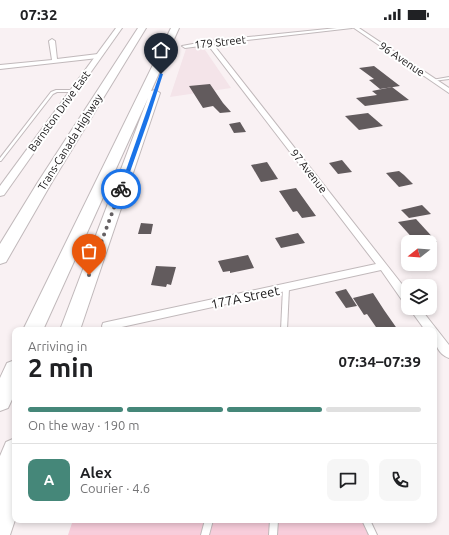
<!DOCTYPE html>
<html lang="en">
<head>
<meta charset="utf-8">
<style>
  :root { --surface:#fff; --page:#f6f6f6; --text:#202124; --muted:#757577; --line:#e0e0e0; --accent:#458779 }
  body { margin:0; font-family:Ubuntu,sans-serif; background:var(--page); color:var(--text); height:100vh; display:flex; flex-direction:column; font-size:15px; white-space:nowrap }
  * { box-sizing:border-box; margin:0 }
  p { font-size:13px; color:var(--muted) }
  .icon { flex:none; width:22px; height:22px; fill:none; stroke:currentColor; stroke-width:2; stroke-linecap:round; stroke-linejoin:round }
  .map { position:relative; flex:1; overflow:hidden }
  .details { position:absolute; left:12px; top:299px; width:425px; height:196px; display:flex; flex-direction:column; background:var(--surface); border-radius:8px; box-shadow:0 2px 6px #0003 }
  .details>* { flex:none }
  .needle { width:26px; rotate:253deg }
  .controls { position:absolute; left:401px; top:207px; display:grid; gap:8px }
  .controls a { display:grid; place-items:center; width:36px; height:36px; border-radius:8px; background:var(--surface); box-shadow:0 2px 6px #0003; font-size:20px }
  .pin { position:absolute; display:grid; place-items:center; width:34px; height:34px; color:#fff; margin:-41px -17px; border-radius:50% 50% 50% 0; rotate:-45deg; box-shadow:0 0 4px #0007 }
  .pin .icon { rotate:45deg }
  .courier { position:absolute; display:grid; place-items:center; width:40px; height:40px; margin:-20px; border:3px solid #1a73e8; border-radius:50%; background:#fff; color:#222; box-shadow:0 1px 5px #0007 }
  .overview em { font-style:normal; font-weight:700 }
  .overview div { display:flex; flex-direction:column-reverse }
  .overview { display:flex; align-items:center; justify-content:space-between; height:68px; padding:0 16px }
  h1 { font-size:26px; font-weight:700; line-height:30px }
  .bar { display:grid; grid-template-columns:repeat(4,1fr); gap:6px 4px; align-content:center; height:48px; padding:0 16px }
  .bar i { height:5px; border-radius:3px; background:var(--line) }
  .bar .selected { background:var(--accent) }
  .bar p { grid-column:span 4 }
  .line { display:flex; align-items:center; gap:10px; padding:0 16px; border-top:1px solid var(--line) }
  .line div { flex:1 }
  .round { display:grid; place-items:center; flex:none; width:42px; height:42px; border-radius:8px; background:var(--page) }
  .status { display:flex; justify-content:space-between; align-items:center; height:28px; padding:0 20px; background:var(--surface); direction:ltr }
  .status svg { height:11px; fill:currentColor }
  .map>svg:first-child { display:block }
  .built { fill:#f4e4e9 }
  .green { fill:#f8cddb }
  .building { fill:#625b5d }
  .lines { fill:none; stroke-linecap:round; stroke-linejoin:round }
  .service-casing { stroke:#c1b9bb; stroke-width:2 }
  .minor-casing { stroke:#c1b9bb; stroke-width:2 }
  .tertiary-casing { stroke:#c1b9bb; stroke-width:2 }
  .motorway-casing { stroke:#c1b9bb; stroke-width:2 }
  .service { fill:#fff; fill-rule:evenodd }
  .minor { fill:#fff; fill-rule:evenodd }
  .tertiary { fill:#fff; fill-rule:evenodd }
  .motorway { fill:#fff; fill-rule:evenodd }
  .route { fill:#1a73e8 }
  .done { stroke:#656163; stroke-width:4; stroke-dasharray:0 7.2 }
  .labels { text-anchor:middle; stroke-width:4; stroke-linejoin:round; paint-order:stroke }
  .far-street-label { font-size:11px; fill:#161415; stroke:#fff }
  .street-label { font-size:13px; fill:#161415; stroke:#fff }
</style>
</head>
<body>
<div class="status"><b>07:32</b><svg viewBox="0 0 49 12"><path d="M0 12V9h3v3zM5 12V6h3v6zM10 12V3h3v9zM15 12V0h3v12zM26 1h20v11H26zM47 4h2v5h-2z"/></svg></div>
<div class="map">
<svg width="449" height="507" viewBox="0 0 449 507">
  <rect width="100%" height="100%" fill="#f9f1f3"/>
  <path class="built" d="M203,19L231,60L170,69L186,21Z"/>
  <path class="green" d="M73,492H369L376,507H68Z"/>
  <g class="building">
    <path d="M374,38L400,58L380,61L369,52L374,51L359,40Z"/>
    <path d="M210,56L223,75L231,84L220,85L213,78L203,80L189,58Z"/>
    <path d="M392,59L409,72L365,78L356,70L377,67L372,63Z"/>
    <path d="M368,85L383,98L359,102L345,88Z"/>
    <path d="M240,94L246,104L234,105L229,96Z"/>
    <path d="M342,132L352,144L338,146L329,135Z"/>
    <path d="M267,134L278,151L261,154L251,137Z"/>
    <path d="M399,143L404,147L413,156L399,159L386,145Z"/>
    <path d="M296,160L316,188L302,190L297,183L293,184L279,163Z"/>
    <path d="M422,177L431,186L409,190L401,182Z"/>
    <path d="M416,191L437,214H416L398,194Z"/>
    <path d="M141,195L153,196L151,206H138Z"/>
    <path d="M298,205L305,215L281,220L275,210Z"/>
    <path d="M248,227L254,240L230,245V243L223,244L218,233Z"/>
    <path d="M156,238L176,239L171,257L167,256L166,259L151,257Z"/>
    <path d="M346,261L357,278L346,280L335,264Z"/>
    <path d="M373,265L384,282L398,302H378L367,286L364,287L353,270Z"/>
  </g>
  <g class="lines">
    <g class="service-casing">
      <g id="service">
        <path d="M449,49V51L433,53L432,52Z"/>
        <path d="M56,62H74L76,63L74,64H57L53,66L1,133H0V130L51,64Z"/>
        <path d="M286,258L289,260L287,302H281L283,260Z"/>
        <path d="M205,492H213L209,507H201Z"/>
        <path d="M270,492H278L277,507H269Z"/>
        <path d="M362,492H370L377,507H369Z"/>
      </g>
    </g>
    <g class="minor-casing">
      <g id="minor">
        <path d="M337,0H352L213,16L386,236L408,264V276L404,275L381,242L108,302L103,301L102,298L103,295L107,294L376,236L208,17L185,20L182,18L209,13Z"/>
        <path d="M354,0H359L449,60V65Z"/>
        <path d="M52,11L55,13L57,31L98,26L101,28L98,30L0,41V37L52,32L49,13Z"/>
        <path d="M409,280H420L449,317V330C437,326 434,313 434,302H425Z"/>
      </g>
    </g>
    <g class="tertiary-casing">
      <path id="tertiary" d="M116,0H122L4,167L0,168V158Z"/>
    </g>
    <g class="motorway-casing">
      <g id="motorway">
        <path d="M138,0H146L52,154L6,234L0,236V216L38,154Z"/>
        <path d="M171,0H179L151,63L155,62L160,65L80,302H60L148,70L43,302H23Z"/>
        <path d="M15,332V365L8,380L0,383V350L7,335Z"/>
        <path d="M15,410V492L10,507H0V428L6,414Z"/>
      </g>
    </g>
    <use href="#service" class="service"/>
    <use href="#minor" class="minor"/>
    <use href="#tertiary" class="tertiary"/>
    <use href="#motorway" class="motorway"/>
  </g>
  <path class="route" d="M160,45L163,46L149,90L124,161L119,162Z"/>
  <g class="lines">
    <path class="done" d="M89,247L121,161"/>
  </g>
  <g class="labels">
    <g class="far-street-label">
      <text transform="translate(220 14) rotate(-6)" y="4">179 Street</text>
      <text transform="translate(402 31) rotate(34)" y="4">96 Avenue</text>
      <text transform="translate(59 83) rotate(-54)" y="4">Barnston Drive East</text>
      <text transform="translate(70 114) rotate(-58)" y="4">Trans-Canada Highway</text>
      <text transform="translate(309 143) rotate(52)" y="4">97 Avenue</text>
    </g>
    <g class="street-label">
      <text transform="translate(245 269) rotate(-12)" y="5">177A Street</text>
    </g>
  </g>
</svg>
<div class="controls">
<a><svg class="needle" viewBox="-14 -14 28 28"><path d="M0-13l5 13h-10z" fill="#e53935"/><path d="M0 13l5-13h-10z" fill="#757577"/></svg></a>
<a><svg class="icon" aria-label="layers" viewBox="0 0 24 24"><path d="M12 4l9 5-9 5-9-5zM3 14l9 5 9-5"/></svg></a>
</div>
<div class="pin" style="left:89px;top:247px;background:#ea580c"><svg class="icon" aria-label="bag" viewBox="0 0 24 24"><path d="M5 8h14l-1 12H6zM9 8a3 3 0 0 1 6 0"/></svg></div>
<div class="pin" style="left:161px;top:46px;background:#1f2937"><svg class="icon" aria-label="home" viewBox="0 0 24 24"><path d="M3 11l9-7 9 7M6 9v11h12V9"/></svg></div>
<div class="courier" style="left:121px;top:161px"><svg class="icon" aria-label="bike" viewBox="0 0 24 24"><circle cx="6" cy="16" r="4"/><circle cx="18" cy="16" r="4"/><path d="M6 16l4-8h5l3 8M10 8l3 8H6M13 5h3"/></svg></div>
<section class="details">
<div class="overview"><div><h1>2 min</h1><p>Arriving in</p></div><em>07:34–07:39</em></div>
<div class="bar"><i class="selected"></i><i class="selected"></i><i class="selected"></i><i></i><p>On the way · 190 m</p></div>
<div class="line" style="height:72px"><b class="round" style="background:var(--accent);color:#fff">A</b><div><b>Alex</b><p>Courier · 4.6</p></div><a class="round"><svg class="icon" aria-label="chat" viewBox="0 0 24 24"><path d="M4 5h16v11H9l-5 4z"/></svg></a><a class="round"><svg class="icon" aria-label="phone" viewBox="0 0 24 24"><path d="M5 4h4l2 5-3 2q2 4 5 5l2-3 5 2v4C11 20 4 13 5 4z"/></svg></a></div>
</section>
</div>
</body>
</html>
